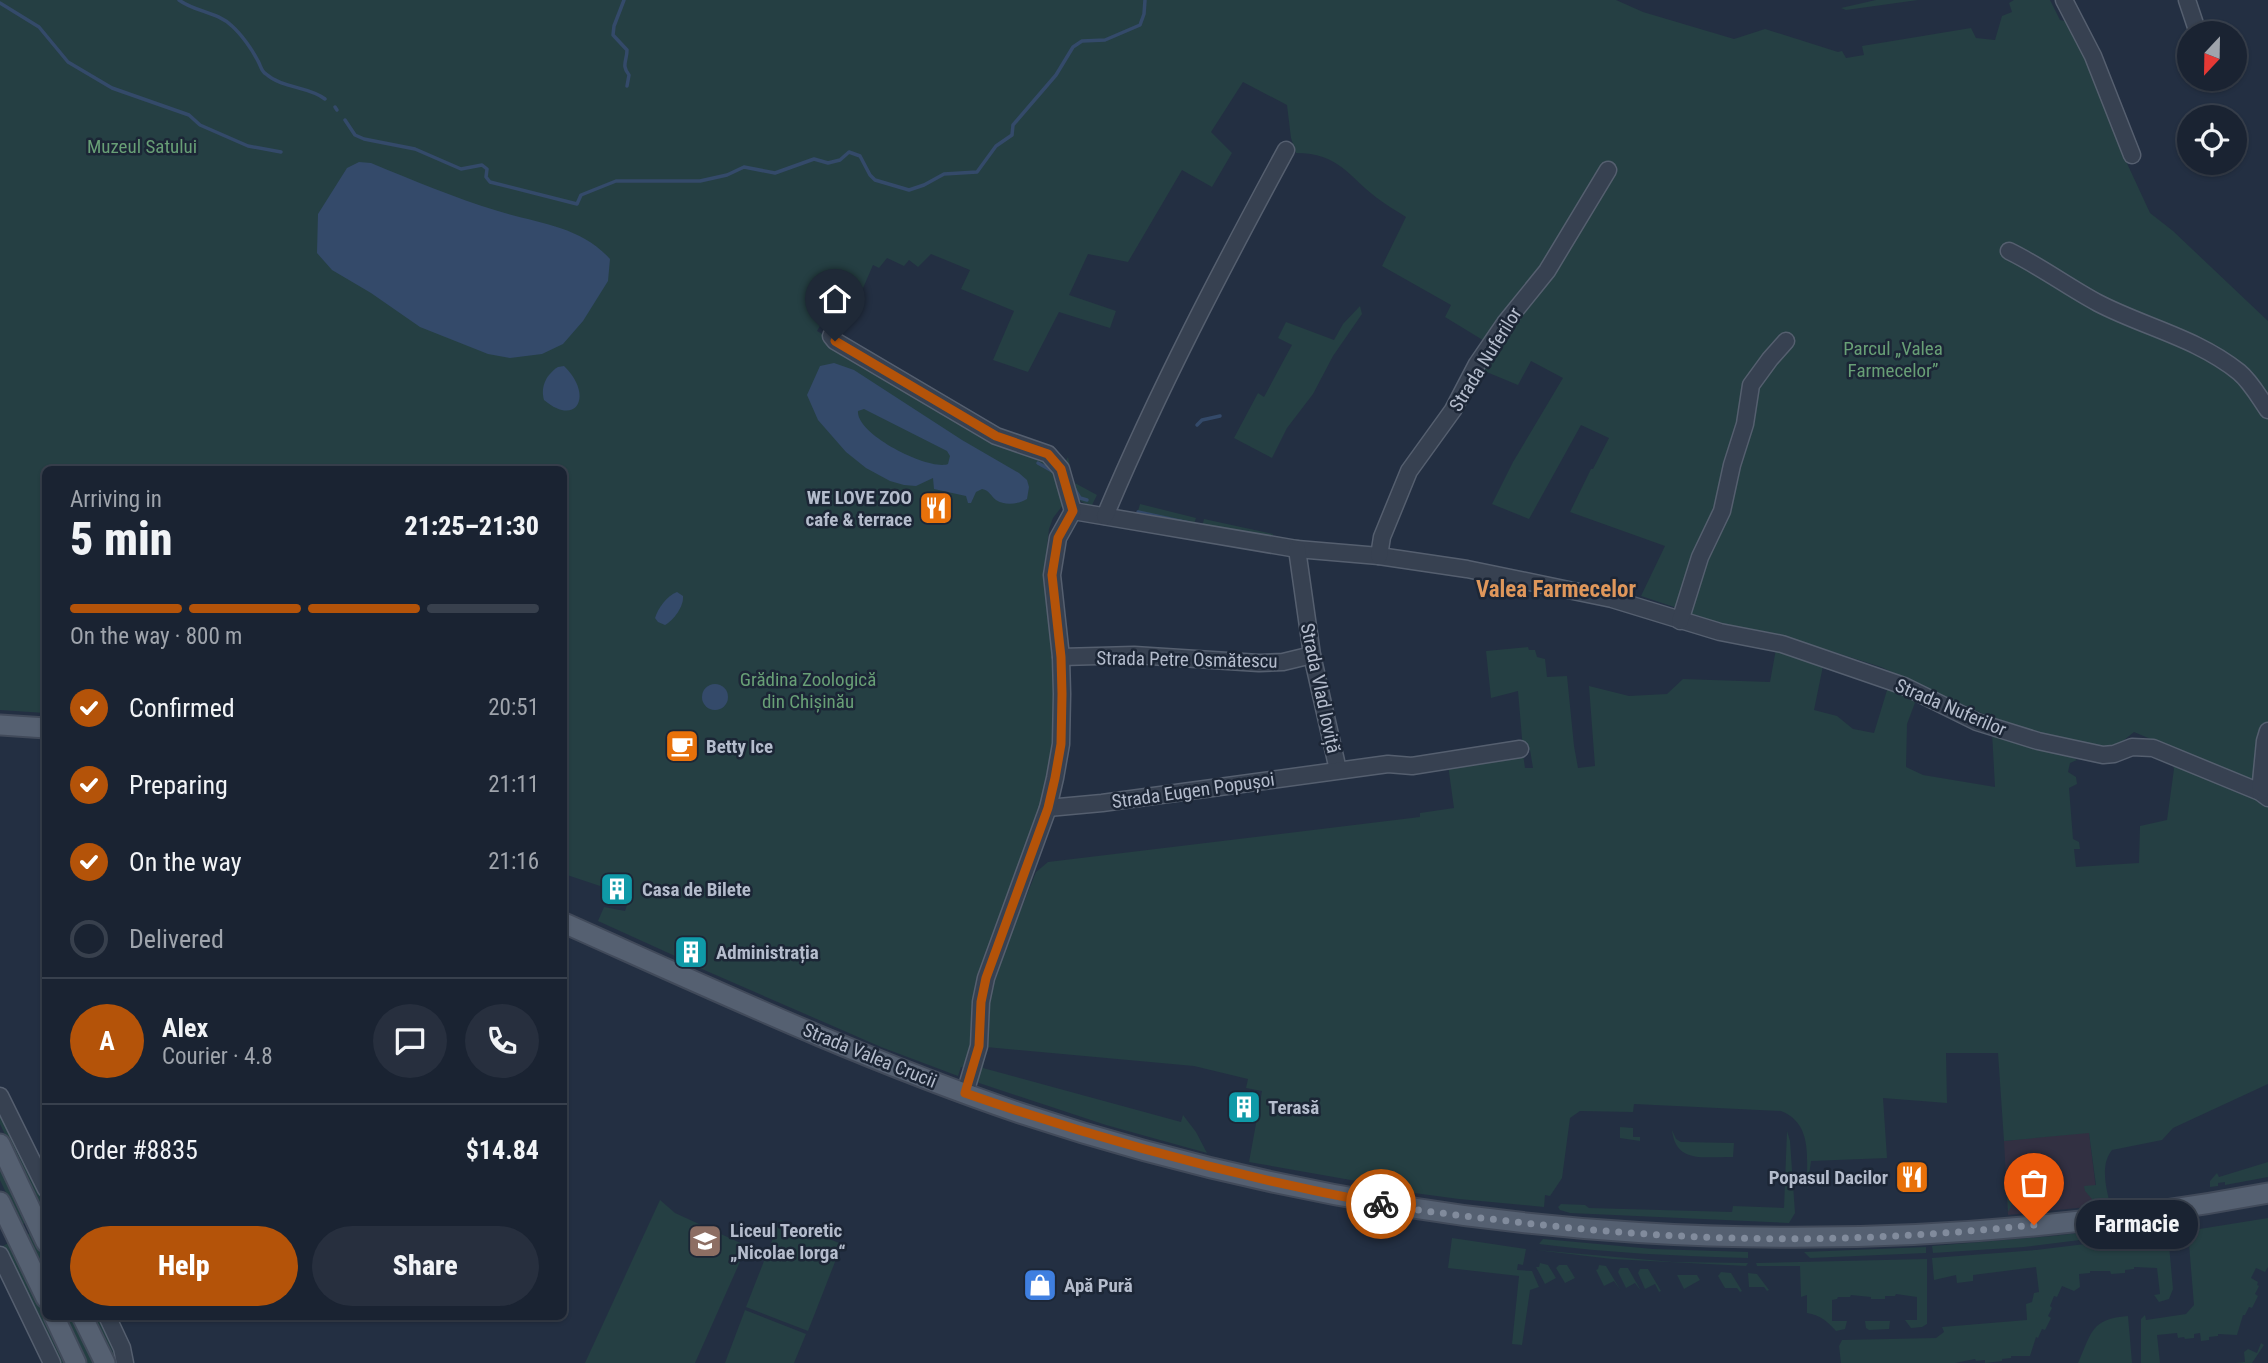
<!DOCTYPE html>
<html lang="en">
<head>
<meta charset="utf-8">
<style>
  :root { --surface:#1a2332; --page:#272f3e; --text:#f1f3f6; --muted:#9fa4ac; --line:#38404d; --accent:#b45309 }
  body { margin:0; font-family:"Roboto Condensed",sans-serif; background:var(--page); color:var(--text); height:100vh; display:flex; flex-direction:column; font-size:26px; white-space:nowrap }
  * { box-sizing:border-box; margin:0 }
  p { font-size:23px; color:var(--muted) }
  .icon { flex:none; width:38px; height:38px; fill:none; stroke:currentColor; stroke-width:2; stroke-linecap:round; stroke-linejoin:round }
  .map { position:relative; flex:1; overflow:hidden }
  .sheet { position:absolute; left:42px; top:466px; width:525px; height:854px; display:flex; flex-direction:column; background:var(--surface); border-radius:10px; box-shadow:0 2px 5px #0004,0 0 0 2px var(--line) }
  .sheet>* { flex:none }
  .needle { width:46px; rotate:202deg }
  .tools { position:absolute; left:2177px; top:21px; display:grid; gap:14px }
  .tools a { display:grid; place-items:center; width:70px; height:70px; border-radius:50%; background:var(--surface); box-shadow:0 2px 5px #0004,0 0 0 2px var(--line); font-size:35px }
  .pin { position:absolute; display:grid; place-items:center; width:60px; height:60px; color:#fff; margin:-72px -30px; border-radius:50% 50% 50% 0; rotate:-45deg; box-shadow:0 0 7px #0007 }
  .pin .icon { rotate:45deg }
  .courier { position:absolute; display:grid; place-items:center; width:70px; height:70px; margin:-35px; border:5px solid #b45309; border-radius:50%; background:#fff; color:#222; box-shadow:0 2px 9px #0007 }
  .bubble { position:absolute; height:49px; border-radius:24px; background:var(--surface); box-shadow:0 2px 5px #0004,0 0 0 2px var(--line); font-size:23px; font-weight:800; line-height:49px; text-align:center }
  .head em { font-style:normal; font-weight:800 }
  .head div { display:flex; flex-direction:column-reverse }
  .head { display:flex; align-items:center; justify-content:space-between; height:119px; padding:0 28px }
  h1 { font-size:46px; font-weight:800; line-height:52px }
  .bar { display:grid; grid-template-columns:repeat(4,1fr); gap:10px 7px; align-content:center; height:84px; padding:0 28px }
  .bar i { height:9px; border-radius:5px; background:var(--line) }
  .bar .active { background:var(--accent) }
  .bar p { grid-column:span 4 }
  .line { display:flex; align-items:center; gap:18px; padding:0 28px; border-top:2px solid var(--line) }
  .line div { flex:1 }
  .round { display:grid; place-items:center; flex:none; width:74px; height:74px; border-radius:37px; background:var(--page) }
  ol { padding:0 28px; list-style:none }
  li { display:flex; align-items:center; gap:21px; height:77px }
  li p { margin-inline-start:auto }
  li .icon { padding:7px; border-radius:50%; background:var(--accent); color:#fff; stroke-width:4 }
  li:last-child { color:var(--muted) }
  li i { width:38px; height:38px; border:4px solid var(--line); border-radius:50% }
  .primary-button { display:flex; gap:14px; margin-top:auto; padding:14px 28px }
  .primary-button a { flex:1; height:80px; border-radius:42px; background:var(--accent); color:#fff; font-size:28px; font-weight:800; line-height:80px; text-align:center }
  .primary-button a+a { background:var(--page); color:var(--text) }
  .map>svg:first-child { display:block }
  .medical { fill:#323042 }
  .green { fill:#253f43 }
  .water { fill:#344a6a; fill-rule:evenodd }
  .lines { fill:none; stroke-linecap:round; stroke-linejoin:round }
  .stream { stroke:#344a6a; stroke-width:3.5 }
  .minor-casing { stroke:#555f6f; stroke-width:19 }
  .major-casing { stroke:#414a5a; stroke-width:23 }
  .minor { stroke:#374151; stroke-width:16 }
  .major { stroke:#556071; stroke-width:19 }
  .done { stroke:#818b9c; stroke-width:7; stroke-dasharray:0 12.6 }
  .route { stroke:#b45309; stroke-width:9 }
  .labels { text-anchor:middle; stroke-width:5; stroke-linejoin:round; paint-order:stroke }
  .park-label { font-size:19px; fill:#689f76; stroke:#1c2636 }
  .street-label { font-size:19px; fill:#b4bccc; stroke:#1c2636 }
  .poi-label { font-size:19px; font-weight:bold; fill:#b4bccc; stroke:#1c2636; text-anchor:start }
  .quarter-label { font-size:23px; font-weight:bold; fill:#df975b; stroke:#1c2636 }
</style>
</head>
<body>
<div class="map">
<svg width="2268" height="1363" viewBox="0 0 2268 1363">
  <rect width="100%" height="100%" fill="#232f42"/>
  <path class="medical" d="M2089,1132L2098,1206L2008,1215L2004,1141Z"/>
  <g class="green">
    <path d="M0,0H1616L1643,12L1734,39L1765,29L1838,52L1842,51L1846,58L1864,55L1862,46L1971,28L1976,38L1995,40L2002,16L2012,12L2009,3L2014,0H2050L2060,20L2069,22L2086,55L2125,159L2150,213L2173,231L2268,321V779H2246L2134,732L2113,749L2042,736L1981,713L1881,667L1799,641L1691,616L1680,609L1641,596L1665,546L1570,512L1591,469H1593L1609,438L1581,425L1529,519L1492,504L1513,462L1563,378L1531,361L1518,385L1472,366L1486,342L1445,317L1451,305L1382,266L1406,217C1397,211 1386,205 1377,198C1348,176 1339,153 1296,153L1291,138L1287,105L1243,82L1211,132L1232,153L1212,187L1182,170L1128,262L1088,254L1069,295L1116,311L1110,328L1059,312L1028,372L993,360L1014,311L961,289L970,270L931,254L918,267L909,260L904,266L887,258L879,268L873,265L860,295L856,300L837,286L827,330L820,326L817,331L1051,462L1065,497L1063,505L1053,518L1049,529L1045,566L1043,569L1058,675L1057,726L1045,795L971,1049L965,1067H961L958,1076L881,1047L702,969L674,963L675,956L598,921L604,907L625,911L630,896L564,874V469H46L45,713L0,710Z"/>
    <path d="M1876,0H1918L1846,10L1841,8Z"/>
    <path d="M1360,306L1362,314L1333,356L1313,394L1287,428L1272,458L1234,438L1258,393L1264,397L1292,345L1278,338L1286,322L1334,340L1343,324Z"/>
    <path d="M1068,457L1073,482L1097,495L1092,505C1071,503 1069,482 1063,466Z"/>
    <path d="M1140,504L1196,518L1194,525L1137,514Z"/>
    <path d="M1204,519L1273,534L1272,540L1202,527Z"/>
    <path d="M1528,647L1529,650H1535L1537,657L1545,659L1547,677L1567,676L1574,746L1578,768L1595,766L1589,686L1629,696L1667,694L1683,679L1770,682L1776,649L1823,666L1814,710L1837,716L1853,729L1874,733L1888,687L1916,700L1907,724L1906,767L1923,775L1995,787L1992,732L2058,750L2077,760L2070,763L2068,772L2076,777L2077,784L2069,788L2073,839L2079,842L2080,849H2074L2076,867L2139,863L2140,826L2167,820L2174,769L2172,762L2268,802V1084L2173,1128L2162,1140L2112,1150C2100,1165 2106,1187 2110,1204L2098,1206L2085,1191L2084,1186L2096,1185L2089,1133L2004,1141L1998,1053H1946L1947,1103L1883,1098L1887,1158L1811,1161L1807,1190C1806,1160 1814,1124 1781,1111L1634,1104L1633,1112L1580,1111L1570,1118L1562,1178L1550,1196L1545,1195L1544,1207L1459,1199L1362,1186V1182L1249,1162L1262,1091L1246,1088L1248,1079L1194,1066L986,1047L983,1068L1181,1122L1183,1115L1196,1132L1207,1153L1106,1125L976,1082L986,1047L990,986L1036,872L1048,862L1420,817V813L1454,808L1448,765L1523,754L1525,768H1533L1530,750H1523L1518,691L1491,698L1486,651Z"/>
    <path d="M0,1108L45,1201V1214L43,1215L0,1124Z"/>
    <path d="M1620,1127L1633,1128V1137H1640V1141L1620,1138Z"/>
    <path d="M1672,1130L1676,1139L1681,1142L1734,1143L1733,1157C1706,1156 1676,1165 1672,1130Z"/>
    <path d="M1787,1131L1790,1141L1795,1213L1789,1223L1570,1213L1560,1210L1558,1207L1561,1204L1585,1205L1589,1208L1732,1212L1733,1206L1784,1208Z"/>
    <path d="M2268,1162V1177L2225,1185V1182L2218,1183V1186L2210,1187V1181L2217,1173L2219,1177Z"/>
    <path d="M0,1165L27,1222L21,1225L0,1180Z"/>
    <path d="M2015,1171L2018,1192L2008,1212L2006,1172Z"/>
    <path d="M660,1200L675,1213L747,1246L695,1363H585Z"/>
    <path d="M2268,1218V1267L2265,1272L2256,1268L2251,1278L2258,1282L2257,1285L2259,1286L2255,1294L2258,1296L2252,1308L2249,1307L2245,1315H2243L2237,1335L2218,1334V1336L2209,1337V1340L2201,1341L2200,1333L2194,1334V1338L2185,1339L2184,1337L2178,1338L2177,1333L2157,1335L2160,1363H2141V1319L2145,1315L2146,1320L2186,1314L2194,1305L2189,1244H2183L2181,1232Z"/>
    <path d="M780,1220L842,1244L808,1331L746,1307Z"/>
    <path d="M2162,1223L2168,1229L2024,1247L1933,1253L1932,1246L2053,1236Z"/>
    <path d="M32,1232L45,1261V1276L26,1235Z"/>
    <path d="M2168,1234L2173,1289L2169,1299L2159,1302L2154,1295L2160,1294L2157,1268L2134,1267V1269L2125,1270V1273L2111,1274L2110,1271H2090V1273L2079,1274L2080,1287L2074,1291L2062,1286L2057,1297L2054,1296L2050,1306L2052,1308L2048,1316L2051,1318L2045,1330L2042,1329L2038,1338L2036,1337L2030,1356H2011V1358L2002,1359V1361L1985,1363V1360L1976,1361L1975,1359L1955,1363H1841L1839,1346L1842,1340L1936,1338L1944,1332L1942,1327L2027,1320L2026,1304L2032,1302L2034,1293L2039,1292L2036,1267L1973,1275V1281L1957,1283L1956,1275L1934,1280L1932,1258L2036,1250Z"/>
    <path d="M1452,1238L1526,1249L1523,1265L1518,1264L1517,1270L1532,1271L1539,1287L1530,1290L1522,1345L1512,1344L1519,1276L1448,1268Z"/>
    <path d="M1543,1239L1653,1249L1748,1252V1258C1678,1256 1608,1253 1539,1244Z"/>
    <path d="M10,1242L67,1363H59L3,1246Z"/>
    <path d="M1926,1247V1253L1810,1258L1804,1252Z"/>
    <path d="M1536,1250L1673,1262L1748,1263L1746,1266L1612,1259Z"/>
    <path d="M1927,1259V1324L1922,1327L1911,1328L1905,1320H1917V1297L1896,1294L1895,1296H1885V1299H1871V1297L1851,1295L1850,1297H1838L1837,1299L1832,1300V1321H1847L1845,1329L1836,1331C1827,1321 1820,1315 1807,1313V1295L1801,1297L1800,1266H1757L1756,1263Z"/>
    <path d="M1540,1263L1548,1265L1556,1278L1545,1284L1536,1267H1539Z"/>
    <path d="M1559,1265H1567L1575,1278L1565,1283L1556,1268Z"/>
    <path d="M1599,1265L1606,1266L1621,1291L1614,1281L1604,1286L1596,1270L1598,1269Z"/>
    <path d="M1620,1268H1628L1641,1291L1635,1283L1626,1288L1618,1272Z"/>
    <path d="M1640,1269H1648L1661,1291L1659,1292L1655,1284L1645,1289L1638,1273Z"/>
    <path d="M1721,1272L1731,1273L1742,1291L1740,1292L1737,1288H1725L1718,1276Z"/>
    <path d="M1748,1273L1757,1274L1769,1290L1767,1291L1764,1287H1749Z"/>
    <path d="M1677,1275H1697L1700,1280L1684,1289Z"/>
    <path d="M745,1310L806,1334L794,1363H725Z"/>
    <path d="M65,1316H72L94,1363H87Z"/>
    <path d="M92,1316H100L117,1363H114Z"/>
    <path d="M2128,1316L2132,1363H2078C2092,1332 2091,1319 2128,1316Z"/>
    <path d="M1865,1321H1890L1889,1329L1869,1330L1866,1328Z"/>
    <path d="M2261,1343L2264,1345L2252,1363H2235L2245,1362L2244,1352L2248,1349L2257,1353Z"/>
  </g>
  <g class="water">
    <path d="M359,162L371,163C412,180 455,198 498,211C537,223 581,226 610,259L608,281L583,321L563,344L542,354L510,358L488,354L420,327L371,293L332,270L317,253L318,214L347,168Z"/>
    <path d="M834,363L854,370L962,440L1019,473L1027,480L1029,487L1027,499C1019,504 1005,506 996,500C990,495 990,491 982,489L976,492L971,503H968L966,496L934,489L933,478L916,486L904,485L890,481L866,468L846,452L818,420L807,395L820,366ZM864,409L947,451L950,456L948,464C930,471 856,435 858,411Z"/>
    <path d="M558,367L564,366C594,395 577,428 544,400C540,386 547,374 558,367Z"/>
    <path d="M677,592L683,596C684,606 674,620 665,625L658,622L655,618C658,608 667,596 677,592Z"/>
    <circle cx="715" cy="697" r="13"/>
  </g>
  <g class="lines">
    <g class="stream">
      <path d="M179,0C195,12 218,12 232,26C241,34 252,49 258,61C261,66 261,71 266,74C283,89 308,86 325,99"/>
      <path d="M624,0L614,26L613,35L627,50C627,61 621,65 629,75L627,86"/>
      <path d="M0,3L39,27L68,62L112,88L189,115L200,125L248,146L281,152"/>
      <path d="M335,107L337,110"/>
      <path d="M345,120L355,135L364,139L415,149L461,169L482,165L487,169L486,177L490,182L577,204L581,195L616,181H700L727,175L744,167L775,173L814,159L828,163L840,160L849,152L860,156L870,175L875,180L909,190L924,185L944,174L977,172L996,146L1012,135L1013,125L1056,75L1073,47L1082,41L1105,40L1140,25L1144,14L1145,0"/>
      <path d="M1197,425L1202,420L1220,416"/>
      <path d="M1038,463L1054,472"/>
      <path d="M1074,488L1080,498L1087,500"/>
      <path d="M1138,512L1189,523"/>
    </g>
    <g class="minor-casing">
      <g id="minor">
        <path d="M2064,0L2093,56L2132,155"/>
        <path d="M2187,0L2198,33"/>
        <path d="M2009,251C2040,266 2068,287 2098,303C2144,327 2197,338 2239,372C2251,382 2259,397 2268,410"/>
        <path d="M831,336L835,341L996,436L1048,454L1061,469L1073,511"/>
        <path d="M1073,511L1297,549L1379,556L1467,569L1612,599L1720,632L1782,644L1904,686L1977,722L2038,741L2103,755L2114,754L2132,747L2153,748L2260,792L2268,798"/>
        <path d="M1105,516C1158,390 1221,270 1286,150"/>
        <path d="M1297,549L1312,655L1338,770"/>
        <path d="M1379,556L1382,537L1409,471L1453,410L1477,364L1505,323L1547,271L1608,170"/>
        <path d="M1680,621L1700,557L1722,511L1732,465L1745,424L1751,385L1770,359L1786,341"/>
        <path d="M1061,657L1134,655L1259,663L1283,662L1312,655"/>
        <path d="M2260,792L2265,741L2268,731"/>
        <path d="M1048,808L1102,803L1388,764L1412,766L1520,749"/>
        <path d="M965,1093L979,1046L981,1002L986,978L1048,808L1055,778L1061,744L1062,694L1061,657L1052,575L1058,538L1073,511"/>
        <path d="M0,1096L46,1189"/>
        <path d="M0,1255L52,1363"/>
        <path d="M107,1316L122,1348L125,1363"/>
      </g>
    </g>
    <g class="major-casing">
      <g id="major">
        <path d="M0,725L46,728"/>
        <path d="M564,923C714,990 864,1060 1020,1113C1424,1247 1850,1271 2268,1193"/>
        <path d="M0,1144L46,1242"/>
        <path d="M0,1202L46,1298"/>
        <path d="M54,1316L76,1363"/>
        <path d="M82,1316L105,1363"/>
      </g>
    </g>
    <use href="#minor" class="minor"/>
    <use href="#major" class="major"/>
  </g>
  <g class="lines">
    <path class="done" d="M1381,1204C1432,1213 1483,1218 1534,1224C1659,1238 1786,1243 1911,1235C1952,1233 1993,1229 2034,1225"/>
    <path class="route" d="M835,341L996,436L1048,454L1061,469L1073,511L1058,538L1052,575L1061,657L1062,694L1061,744L1055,778L1048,808L986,978L981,1002L979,1046L965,1093C1102,1141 1238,1177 1381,1204"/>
  </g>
  <defs>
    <g id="restaurant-square" transform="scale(1.75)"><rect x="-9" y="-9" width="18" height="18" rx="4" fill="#e8710a" stroke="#1c2636"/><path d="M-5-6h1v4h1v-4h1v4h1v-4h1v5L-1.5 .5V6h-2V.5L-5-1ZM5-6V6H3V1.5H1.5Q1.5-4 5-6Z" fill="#fff"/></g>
    <g id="cafe-square" transform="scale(1.75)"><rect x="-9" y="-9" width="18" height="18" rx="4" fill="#e8710a" stroke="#1c2636"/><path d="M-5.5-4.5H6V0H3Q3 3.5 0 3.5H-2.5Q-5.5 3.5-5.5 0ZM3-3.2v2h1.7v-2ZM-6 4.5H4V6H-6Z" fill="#fff"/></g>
    <g id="building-square" transform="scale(1.75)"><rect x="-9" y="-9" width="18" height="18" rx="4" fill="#0f9aa8" stroke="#1c2636"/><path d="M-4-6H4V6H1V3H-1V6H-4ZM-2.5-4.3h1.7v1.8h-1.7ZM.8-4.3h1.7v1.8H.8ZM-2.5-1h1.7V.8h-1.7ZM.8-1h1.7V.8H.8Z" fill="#fff"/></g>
    <g id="school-square" transform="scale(1.75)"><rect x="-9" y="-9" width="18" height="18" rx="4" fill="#8d6e63" stroke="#1c2636"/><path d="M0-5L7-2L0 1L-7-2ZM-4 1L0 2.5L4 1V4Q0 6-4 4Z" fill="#fff"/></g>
    <g id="shop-square" transform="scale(1.75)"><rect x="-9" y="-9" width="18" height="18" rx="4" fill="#3f7fe0" stroke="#1c2636"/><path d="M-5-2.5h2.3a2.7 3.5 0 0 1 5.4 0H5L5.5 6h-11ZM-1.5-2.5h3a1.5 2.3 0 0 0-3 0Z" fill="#fff"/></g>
  </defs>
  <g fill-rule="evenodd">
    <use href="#restaurant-square" x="936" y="508"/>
    <use href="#cafe-square" x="682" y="746"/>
    <use href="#building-square" x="617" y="889"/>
    <use href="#building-square" x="691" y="952"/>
    <use href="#building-square" x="1244" y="1107"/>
    <use href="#restaurant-square" x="1912" y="1177"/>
    <use href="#school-square" x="705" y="1241"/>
    <use href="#shop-square" x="1040" y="1285"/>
  </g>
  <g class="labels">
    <g class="park-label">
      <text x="142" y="153">Muzeul Satului</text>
      <text x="1893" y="355">Parcul „Valea<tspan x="1893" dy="22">Farmecelor”</tspan></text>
      <text x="808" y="686">Grădina Zoologică<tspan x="808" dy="22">din Chișinău</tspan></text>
    </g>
    <g class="street-label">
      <text transform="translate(1485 359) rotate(-58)" y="7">Strada Nuferilor</text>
      <text transform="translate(1187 659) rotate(1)" y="7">Strada Petre Osmătescu</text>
      <text transform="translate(1321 688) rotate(78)" y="7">Strada Vlad Ioviță</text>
      <text transform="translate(1951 707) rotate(23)" y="7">Strada Nuferilor</text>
      <text transform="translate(1193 790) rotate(-8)" y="7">Strada Eugen Popușoi</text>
      <text transform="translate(870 1055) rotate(22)" y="7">Strada Valea Crucii</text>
    </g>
    <g class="poi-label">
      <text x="912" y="504" text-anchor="end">WE LOVE ZOO<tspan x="912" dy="22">cafe &amp; terrace</tspan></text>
      <text x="706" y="753">Betty Ice</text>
      <text x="642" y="896">Casa de Bilete</text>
      <text x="716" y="959">Administrația</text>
      <text x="1268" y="1114">Terasă</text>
      <text x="1888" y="1184" text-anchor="end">Popasul Dacilor</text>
      <text x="730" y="1237">Liceul Teoretic<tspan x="730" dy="22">„Nicolae Iorga“</tspan></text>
      <text x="1064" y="1292">Apă Pură</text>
    </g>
    <g class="quarter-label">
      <text x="1556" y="597">Valea Farmecelor</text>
    </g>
  </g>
</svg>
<div class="tools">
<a><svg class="needle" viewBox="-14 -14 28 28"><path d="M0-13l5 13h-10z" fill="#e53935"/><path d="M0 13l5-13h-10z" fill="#9fa4ac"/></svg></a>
<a><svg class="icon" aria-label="locate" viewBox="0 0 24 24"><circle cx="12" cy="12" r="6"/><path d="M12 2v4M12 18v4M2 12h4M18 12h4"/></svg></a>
</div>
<div class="pin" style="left:2034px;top:1225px;background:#ea580c"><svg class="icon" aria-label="bag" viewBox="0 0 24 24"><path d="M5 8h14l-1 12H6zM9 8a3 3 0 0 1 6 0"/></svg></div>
<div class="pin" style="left:835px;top:341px;background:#1f2937"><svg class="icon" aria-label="home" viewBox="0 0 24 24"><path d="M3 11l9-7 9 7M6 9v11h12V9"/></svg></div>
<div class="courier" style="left:1381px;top:1204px"><svg class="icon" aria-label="bike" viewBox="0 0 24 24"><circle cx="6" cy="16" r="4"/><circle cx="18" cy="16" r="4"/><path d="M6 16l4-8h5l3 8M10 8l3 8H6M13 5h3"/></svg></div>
<div class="bubble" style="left:2076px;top:1200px;width:122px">Farmacie</div>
<section class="sheet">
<div class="head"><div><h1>5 min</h1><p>Arriving in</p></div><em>21:25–21:30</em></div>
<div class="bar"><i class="active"></i><i class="active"></i><i class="active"></i><i></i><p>On the way · 800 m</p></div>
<ol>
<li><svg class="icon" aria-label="check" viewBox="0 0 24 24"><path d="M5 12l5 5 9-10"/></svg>Confirmed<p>20:51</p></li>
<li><svg class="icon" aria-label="check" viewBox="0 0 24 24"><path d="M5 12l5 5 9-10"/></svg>Preparing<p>21:11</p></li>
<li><svg class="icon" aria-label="check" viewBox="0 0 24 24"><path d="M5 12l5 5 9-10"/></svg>On the way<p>21:16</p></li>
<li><i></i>Delivered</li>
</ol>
<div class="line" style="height:126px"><b class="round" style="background:var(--accent);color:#fff">A</b><div><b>Alex</b><p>Courier · 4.8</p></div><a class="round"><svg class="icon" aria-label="chat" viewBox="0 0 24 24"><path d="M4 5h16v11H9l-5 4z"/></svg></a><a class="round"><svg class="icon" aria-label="phone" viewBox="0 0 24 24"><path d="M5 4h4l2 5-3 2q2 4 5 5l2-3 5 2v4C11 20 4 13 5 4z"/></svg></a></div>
<div class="line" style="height:91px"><div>Order #8835</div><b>$14.84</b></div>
<div class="primary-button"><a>Help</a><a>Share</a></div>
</section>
</div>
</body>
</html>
